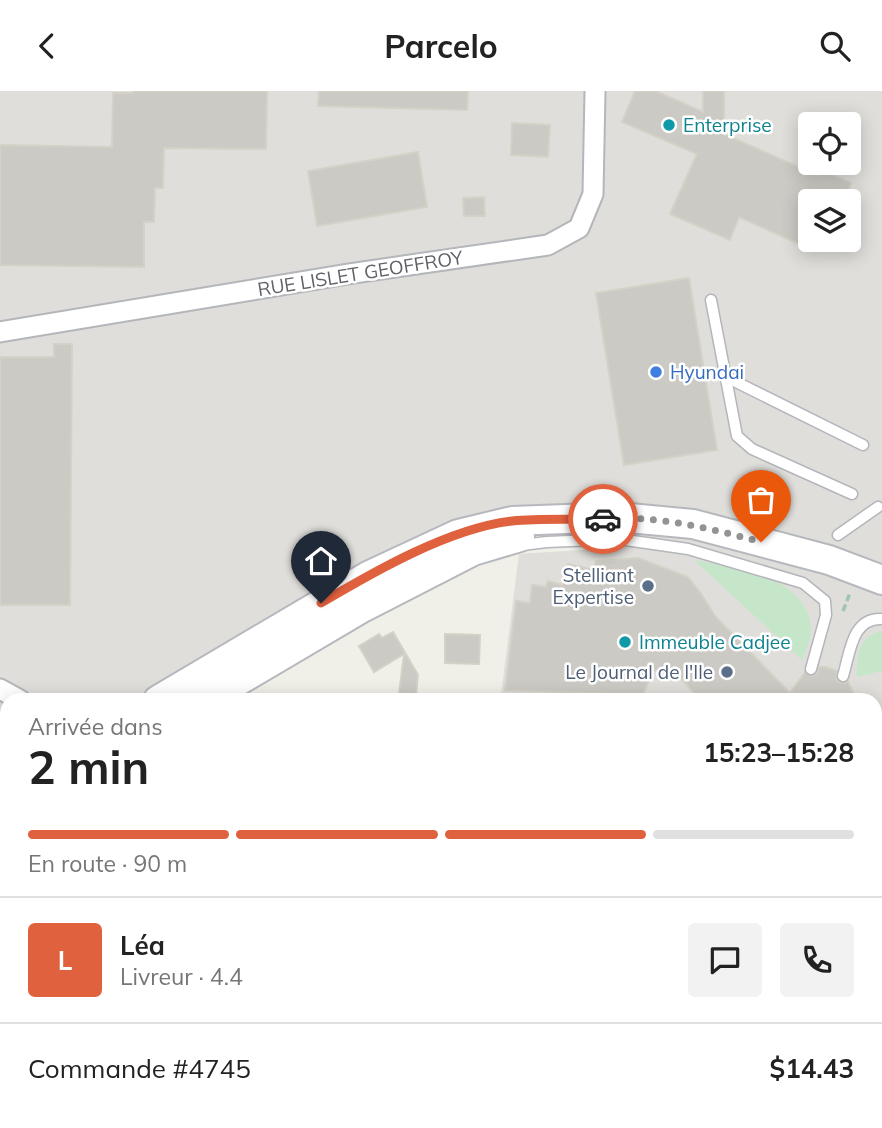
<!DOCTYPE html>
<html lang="fr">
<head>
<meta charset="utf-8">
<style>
  :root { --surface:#fff; --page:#f2f2f2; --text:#222; --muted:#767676; --line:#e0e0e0; --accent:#e0613e }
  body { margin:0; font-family:Mulish,sans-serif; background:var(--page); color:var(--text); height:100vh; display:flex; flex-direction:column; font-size:26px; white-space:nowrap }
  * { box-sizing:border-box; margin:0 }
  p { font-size:23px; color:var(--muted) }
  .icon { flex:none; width:38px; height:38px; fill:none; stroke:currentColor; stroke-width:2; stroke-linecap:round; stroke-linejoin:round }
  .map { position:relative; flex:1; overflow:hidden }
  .sheet { position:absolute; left:0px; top:602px; width:882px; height:436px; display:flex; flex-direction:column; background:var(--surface); border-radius:21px 21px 0 0; box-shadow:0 4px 18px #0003 }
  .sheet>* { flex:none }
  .fabs { position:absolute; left:798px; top:21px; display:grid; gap:14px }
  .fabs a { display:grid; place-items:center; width:63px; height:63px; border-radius:7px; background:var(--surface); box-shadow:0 4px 18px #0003; font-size:35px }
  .pin { position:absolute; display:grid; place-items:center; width:60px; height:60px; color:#fff; margin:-72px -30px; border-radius:50% 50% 50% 0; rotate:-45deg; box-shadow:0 0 7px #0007 }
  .pin .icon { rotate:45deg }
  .courier { position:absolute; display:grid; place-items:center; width:70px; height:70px; margin:-35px; border:5px solid #e0613e; border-radius:50%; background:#fff; color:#222; box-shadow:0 2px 9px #0007 }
  .head em { font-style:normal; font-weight:700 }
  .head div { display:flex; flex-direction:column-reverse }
  .head { display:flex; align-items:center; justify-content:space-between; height:119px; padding:0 28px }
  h1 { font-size:46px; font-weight:700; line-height:52px }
  .bar { display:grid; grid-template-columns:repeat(4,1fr); gap:10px 7px; align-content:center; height:84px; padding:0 28px }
  .bar i { height:9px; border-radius:5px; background:var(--line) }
  .bar .selected { background:var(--accent) }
  .bar p { grid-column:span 4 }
  .line { display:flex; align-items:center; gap:18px; padding:0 28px; border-top:2px solid var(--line) }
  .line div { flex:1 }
  .round { display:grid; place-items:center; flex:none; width:74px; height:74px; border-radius:7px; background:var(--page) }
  header { display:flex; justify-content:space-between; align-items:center; height:91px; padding:0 28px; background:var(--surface); font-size:32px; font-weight:700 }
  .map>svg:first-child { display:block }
  .industrial { fill:#dfdeda; fill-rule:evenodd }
  .green { fill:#c6e6ca }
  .building { fill:#cccac4; stroke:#d4d2c6; stroke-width:2 }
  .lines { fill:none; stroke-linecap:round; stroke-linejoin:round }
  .lane-casing { stroke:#b5b6bb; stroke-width:13 }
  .street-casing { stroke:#b5b6bb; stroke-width:23 }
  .secondary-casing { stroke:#b6b8be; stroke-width:32 }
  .path { stroke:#a0c6b0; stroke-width:3.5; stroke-dasharray:7 3.5; stroke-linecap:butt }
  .lane { stroke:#fff; stroke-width:10 }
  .street { stroke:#fff; stroke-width:19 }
  .secondary { stroke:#fff; stroke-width:28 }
  .done { stroke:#929394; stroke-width:7; stroke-dasharray:0 12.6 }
  .route { stroke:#e0613e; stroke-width:9 }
  .culture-dot { fill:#0f9aa8; stroke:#fff; stroke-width:2.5 }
  .shop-dot { fill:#3f7fe0; stroke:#fff; stroke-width:2.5 }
  .service-dot { fill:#5c6f8a; stroke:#fff; stroke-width:2.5 }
  .labels { text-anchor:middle; stroke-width:5; stroke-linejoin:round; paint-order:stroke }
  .culture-label { font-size:19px; fill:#0d838f; stroke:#fff; text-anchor:start }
  .street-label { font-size:19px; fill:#5f6167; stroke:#fff }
  .shop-label { font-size:19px; fill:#366cbe; stroke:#fff; text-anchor:start }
  .service-label { font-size:19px; fill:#4e5e75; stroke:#fff; text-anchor:end }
</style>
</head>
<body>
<header><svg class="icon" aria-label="back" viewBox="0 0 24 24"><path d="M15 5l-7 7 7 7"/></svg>Parcelo<svg class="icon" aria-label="search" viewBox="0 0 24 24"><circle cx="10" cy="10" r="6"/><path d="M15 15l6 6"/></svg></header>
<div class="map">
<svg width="882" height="1037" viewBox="0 0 882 1037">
  <rect width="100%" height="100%" fill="#f0efe8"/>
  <path class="industrial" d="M0,0H882V829L875,826V609H607L501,604L519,463L613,457L611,418L522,428L144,609H7V691L0,695ZM810,33H849V72H810ZM810,110H849V149H810Z"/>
  <g class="green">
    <path d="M694,469C735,477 808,485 811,538C812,548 805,560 802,569Z"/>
    <path d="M882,540V580L857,586C856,565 859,544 882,540Z"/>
  </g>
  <g class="building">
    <path d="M133,0H267L266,58L164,57L163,97H155L154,131H144V176L0,174V54L112,56L113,2H133Z"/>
    <path d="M319,0H468L467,19L318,15Z"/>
    <path d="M635,0H656L703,21V0H724V43L819,85L821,79L851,92L843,110H810V158L739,126L730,149L670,123L697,63L622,31Z"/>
    <path d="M512,32L550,34L548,66L511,64Z"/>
    <path d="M418,61L427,116L317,135L308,80Z"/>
    <path d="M484,106L485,125H464L463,107Z"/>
    <path d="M689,187L717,359L624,374L596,202Z"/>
    <path d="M54,253H72L70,514H0V266H54Z"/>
    <path d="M638,467L688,486L702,504L715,525L790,602L805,581L812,585L817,583L819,576H826L837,580L836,586L838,591L844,592L848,590L856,609H700L680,586L653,579L643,604L505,599L516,510L530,512L532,494L546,496L548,490L562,494L568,473L594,479L596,470Z"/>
    <path d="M393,541L418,584L416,604L399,603L404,563L374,581L359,555L379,543L382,547Z"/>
    <path d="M445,543L480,544L479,573L445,572Z"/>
  </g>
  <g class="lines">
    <g class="lane-casing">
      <g id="lane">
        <path d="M711,209L737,345L752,358L852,403"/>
        <path d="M726,286L863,354"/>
        <path d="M838,444L878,416"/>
        <path d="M522,454L547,451L619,448L688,458L803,492L825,510L826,524L811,578"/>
        <path d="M843,585C850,562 852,526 882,528"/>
        <path d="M875,835L882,839"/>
        <path d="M0,937L7,933"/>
        <path d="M279,1031L288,1037"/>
        <path d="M21,1037L32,1031"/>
        <path d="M423,1037L425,1031"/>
      </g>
    </g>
    <g class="street-casing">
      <g id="street">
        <path d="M0,241L348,183L548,154L579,137L593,103L595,0"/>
        <path d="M0,598L20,609"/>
      </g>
    </g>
    <g class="secondary-casing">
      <g id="secondary">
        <path d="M158,609L368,485L458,443L512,430L619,426L693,433L829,469L882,489"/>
        <path d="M206,609L362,517L473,460L520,446"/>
        <path d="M0,704L7,700"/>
        <path d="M0,731L7,727"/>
        <path d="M875,900L882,892"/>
        <path d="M727,1037L733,1031"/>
        <path d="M751,1037L757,1031"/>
      </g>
    </g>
    <path class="path" d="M843,520L850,502"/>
    <use href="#lane" class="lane"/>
    <use href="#street" class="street"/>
    <use href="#secondary" class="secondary"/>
  </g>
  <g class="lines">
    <path class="done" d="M603,428C657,424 709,437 761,451"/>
    <path class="route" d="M321,512C375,480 450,437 512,430C542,427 573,429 603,428"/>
  </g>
  <g class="culture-dot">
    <circle cx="669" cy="34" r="7"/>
    <circle cx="625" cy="551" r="7"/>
  </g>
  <circle class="shop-dot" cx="656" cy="281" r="7"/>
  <g class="service-dot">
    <circle cx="648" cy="495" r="7"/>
    <circle cx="727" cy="581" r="7"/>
  </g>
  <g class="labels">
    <g class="culture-label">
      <text x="683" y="41">Enterprise</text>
      <text x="639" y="558">Immeuble Cadjee</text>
    </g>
    <g class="street-label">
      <text transform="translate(360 182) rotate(-9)" y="7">RUE LISLET GEOFFROY</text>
    </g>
    <g class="shop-label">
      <text x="670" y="288">Hyundai</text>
    </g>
    <g class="service-label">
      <text x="634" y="491">Stelliant<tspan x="634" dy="22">Expertise</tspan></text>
      <text x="713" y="588">Le Journal de l'Ile</text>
    </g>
  </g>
</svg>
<div class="fabs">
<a><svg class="icon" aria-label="locate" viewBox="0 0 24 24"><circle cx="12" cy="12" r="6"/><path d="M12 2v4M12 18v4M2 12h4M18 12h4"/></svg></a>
<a><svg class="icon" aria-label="layers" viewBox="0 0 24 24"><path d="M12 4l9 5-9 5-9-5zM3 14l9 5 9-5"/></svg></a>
</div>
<div class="pin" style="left:761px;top:451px;background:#ea580c"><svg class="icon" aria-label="bag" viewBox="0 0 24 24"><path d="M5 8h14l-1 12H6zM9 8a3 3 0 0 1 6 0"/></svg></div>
<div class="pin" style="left:321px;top:512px;background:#1f2937"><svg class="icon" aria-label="home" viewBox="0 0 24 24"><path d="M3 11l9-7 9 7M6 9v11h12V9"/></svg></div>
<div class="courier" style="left:603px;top:428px"><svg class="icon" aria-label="car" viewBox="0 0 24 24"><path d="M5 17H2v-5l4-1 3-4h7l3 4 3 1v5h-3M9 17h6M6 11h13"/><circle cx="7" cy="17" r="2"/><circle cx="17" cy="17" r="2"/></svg></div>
<section class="sheet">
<div class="head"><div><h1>2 min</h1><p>Arrivée dans</p></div><em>15:23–15:28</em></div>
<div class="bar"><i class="selected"></i><i class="selected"></i><i class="selected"></i><i></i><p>En route · 90 m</p></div>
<div class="line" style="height:126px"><b class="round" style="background:var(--accent);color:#fff">L</b><div><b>Léa</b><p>Livreur · 4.4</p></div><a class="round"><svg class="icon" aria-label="chat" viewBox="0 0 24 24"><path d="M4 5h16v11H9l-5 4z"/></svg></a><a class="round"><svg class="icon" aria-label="phone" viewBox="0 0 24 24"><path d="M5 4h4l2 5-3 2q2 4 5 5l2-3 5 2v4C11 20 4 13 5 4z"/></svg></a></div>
<div class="line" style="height:91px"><div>Commande #4745</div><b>$14.43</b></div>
</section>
</div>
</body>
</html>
